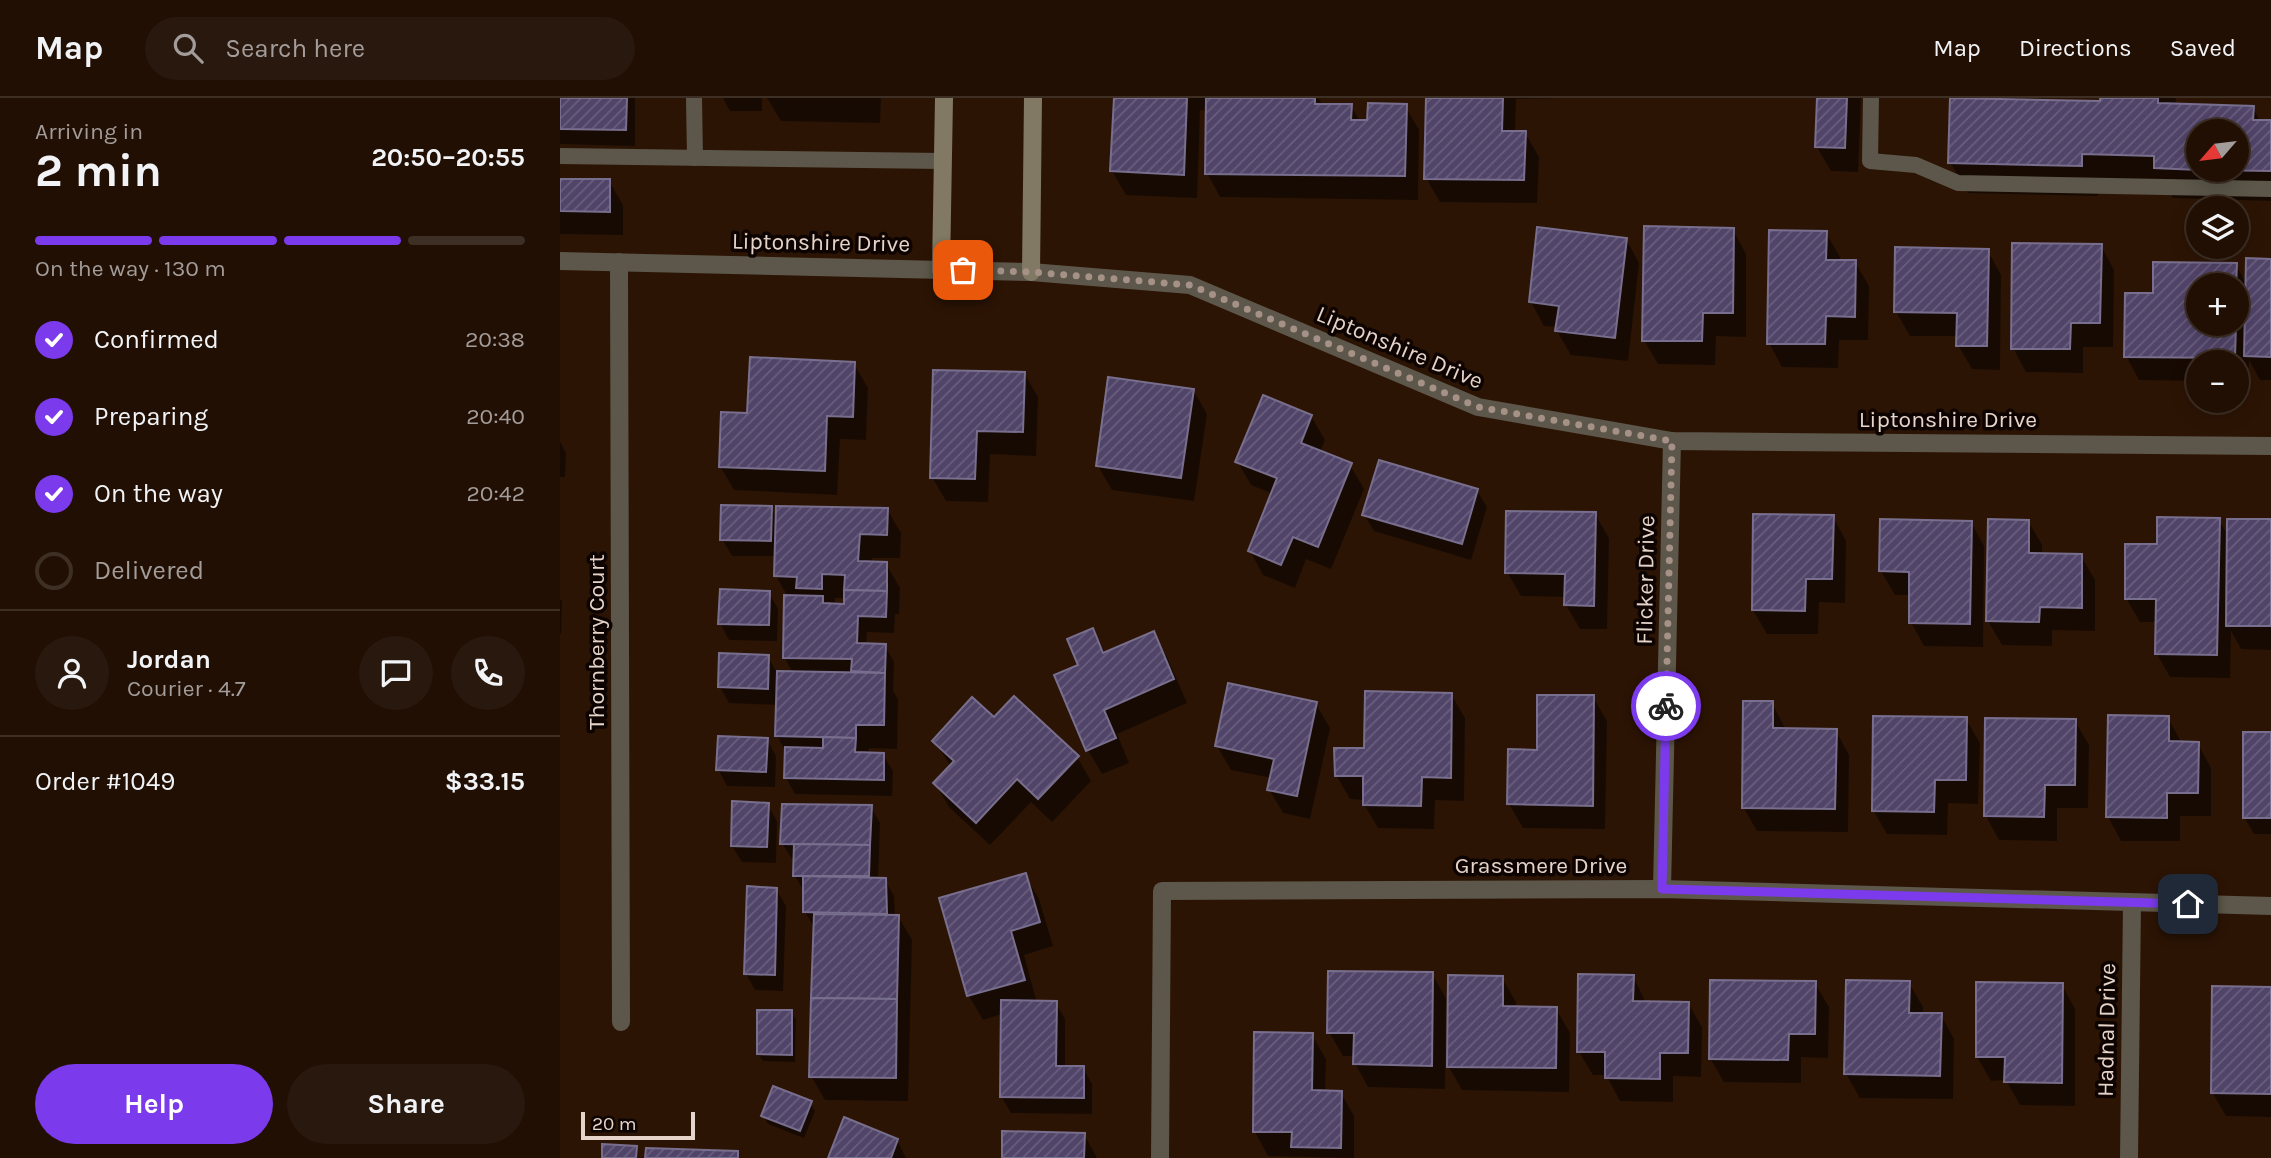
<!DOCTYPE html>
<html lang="en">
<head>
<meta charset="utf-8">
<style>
  :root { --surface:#210f03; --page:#29180d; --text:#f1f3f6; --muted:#a29c9a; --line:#3e2f25; --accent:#7c3aed }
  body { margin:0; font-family:Karla,sans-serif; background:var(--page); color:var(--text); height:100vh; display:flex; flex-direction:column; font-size:26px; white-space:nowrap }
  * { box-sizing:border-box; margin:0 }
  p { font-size:23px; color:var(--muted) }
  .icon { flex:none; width:38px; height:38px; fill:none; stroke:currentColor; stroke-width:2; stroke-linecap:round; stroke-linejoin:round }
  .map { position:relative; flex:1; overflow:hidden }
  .sheet { display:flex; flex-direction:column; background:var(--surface); width:560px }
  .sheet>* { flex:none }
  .needle { width:46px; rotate:242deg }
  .buttons { position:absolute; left:1626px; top:21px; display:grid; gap:14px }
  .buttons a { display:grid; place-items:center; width:63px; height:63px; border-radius:50%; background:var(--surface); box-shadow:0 4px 18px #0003,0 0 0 2px var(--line); font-size:35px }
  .scale { position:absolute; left:21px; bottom:18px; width:114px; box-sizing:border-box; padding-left:7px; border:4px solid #e6d4ca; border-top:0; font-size:19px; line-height:24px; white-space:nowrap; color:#e6d4ca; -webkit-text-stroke:5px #0d0401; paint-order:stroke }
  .pin { position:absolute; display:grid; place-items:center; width:60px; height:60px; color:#fff; margin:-30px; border-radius:14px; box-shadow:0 4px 10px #0006 }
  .courier { position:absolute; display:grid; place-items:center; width:70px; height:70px; margin:-35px; border:5px solid #7c3aed; border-radius:50%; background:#fff; color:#222; box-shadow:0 2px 9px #0007 }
  .summary em { font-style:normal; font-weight:700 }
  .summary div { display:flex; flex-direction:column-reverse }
  .summary { display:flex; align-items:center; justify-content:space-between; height:119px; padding:0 35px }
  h1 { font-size:46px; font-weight:700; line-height:52px }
  .bar { display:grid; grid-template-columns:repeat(4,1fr); gap:10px 7px; align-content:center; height:84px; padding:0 35px }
  .bar i { height:9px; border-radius:5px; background:var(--line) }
  .bar .selected { background:var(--accent) }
  .bar p { grid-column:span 4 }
  .line { display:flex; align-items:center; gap:18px; padding:0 35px; border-top:2px solid var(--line) }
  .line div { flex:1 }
  .round { display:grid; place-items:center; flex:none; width:74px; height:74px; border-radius:37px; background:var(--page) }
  ol { padding:0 35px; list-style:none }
  li { display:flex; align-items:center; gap:21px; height:77px }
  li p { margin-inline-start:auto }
  li .icon { padding:7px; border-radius:50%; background:var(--accent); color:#fff; stroke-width:4 }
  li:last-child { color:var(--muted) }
  li i { width:38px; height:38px; border:4px solid var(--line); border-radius:50% }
  .primary-button { display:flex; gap:14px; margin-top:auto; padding:14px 35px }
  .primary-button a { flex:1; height:80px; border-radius:42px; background:var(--accent); color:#fff; font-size:28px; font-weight:700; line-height:80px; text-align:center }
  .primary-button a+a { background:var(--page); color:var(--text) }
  header { display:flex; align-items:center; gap:42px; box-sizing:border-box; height:98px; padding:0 35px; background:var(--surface); border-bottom:2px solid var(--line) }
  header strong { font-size:33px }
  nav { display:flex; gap:38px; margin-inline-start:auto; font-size:24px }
  .search { width:490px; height:63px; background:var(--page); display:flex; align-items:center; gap:18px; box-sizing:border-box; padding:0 24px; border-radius:38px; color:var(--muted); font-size:26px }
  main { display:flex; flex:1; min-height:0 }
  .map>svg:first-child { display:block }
  .shadow { fill:#0007; fill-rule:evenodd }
  .building { fill:url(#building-hatch); stroke:#786e8d; stroke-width:2 }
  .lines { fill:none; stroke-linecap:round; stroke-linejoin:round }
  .lane { stroke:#5c574a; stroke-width:16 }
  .street { stroke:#5c574a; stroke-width:18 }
  .secondary { stroke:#817964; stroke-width:18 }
  .done { stroke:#a59185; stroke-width:7; stroke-dasharray:0 12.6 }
  .route { stroke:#7c3aed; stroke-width:9 }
  .labels { text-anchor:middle; stroke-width:7; stroke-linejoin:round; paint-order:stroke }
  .street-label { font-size:23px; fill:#e6d4ca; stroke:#0d0401 }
</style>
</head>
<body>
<header>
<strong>Map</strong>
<div class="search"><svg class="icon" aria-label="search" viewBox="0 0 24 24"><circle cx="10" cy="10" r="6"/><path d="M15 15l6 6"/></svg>Search here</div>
<nav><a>Map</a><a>Directions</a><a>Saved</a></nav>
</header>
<main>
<section class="sheet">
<div class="summary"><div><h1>2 min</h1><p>Arriving in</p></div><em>20:50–20:55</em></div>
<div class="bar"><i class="selected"></i><i class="selected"></i><i class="selected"></i><i></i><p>On the way · 130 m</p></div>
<ol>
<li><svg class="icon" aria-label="check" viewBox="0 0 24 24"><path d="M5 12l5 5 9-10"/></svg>Confirmed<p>20:38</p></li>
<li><svg class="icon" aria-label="check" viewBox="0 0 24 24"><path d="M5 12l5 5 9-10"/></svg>Preparing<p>20:40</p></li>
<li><svg class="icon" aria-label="check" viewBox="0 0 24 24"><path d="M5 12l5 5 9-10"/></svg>On the way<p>20:42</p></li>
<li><i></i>Delivered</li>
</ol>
<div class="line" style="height:126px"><a class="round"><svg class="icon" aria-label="person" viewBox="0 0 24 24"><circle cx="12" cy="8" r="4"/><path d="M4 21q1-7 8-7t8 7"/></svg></a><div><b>Jordan</b><p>Courier · 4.7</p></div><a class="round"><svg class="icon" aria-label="chat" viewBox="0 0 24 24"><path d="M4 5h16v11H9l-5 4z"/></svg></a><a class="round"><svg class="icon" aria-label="phone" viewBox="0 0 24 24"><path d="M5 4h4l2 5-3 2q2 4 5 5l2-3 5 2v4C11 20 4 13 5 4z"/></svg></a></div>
<div class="line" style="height:91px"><div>Order #1049</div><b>$33.15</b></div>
<div class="primary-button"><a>Help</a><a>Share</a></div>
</section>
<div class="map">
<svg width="1711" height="1060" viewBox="0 0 1711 1060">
  <defs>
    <pattern id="building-hatch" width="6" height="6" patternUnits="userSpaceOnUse" patternTransform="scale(1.75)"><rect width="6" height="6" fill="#514469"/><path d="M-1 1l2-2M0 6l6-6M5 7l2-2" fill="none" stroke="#6a5e7d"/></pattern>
  </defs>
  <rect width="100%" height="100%" fill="#2c1404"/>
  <g class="shadow">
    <path d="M0,0H75V48L0,46Z"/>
    <path d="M163,0H202V13H170Z"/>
    <path d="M207,0H321L320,25L221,23Z"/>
    <path d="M555,0H758L763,7L791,8L800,23H809L845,8L859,32L858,102L660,99L647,75L648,13L640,12L637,100L566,97L552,73Z"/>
    <path d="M868,0H1007L956,1L955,35H965L979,59L977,105L880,104L866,80Z"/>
    <path d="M1258,0H1301L1298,74L1271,73L1257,49Z"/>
    <path d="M1391,0H1460V2L1542,5V0H1616L1615,7L1693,10L1701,24H1711V103L1613,100L1606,88L1539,86L1538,98L1408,95L1390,64ZM1638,33H1676V72H1638Z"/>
    <path d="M0,82L49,83L63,107V137L0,136Z"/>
    <path d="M1173,132L1186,156V239L1156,238L1155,267L1098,266L1084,242Z"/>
    <path d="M1266,135L1280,159V163L1295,164L1309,188L1308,242H1279L1278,270L1222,269L1209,245Z"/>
    <path d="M1066,141L1079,165L1068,263L1011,257L997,233L998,229L984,228L971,204Z"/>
    <path d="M1541,148L1554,172L1553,249H1523V275L1466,274L1453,250Z"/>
    <path d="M1428,153L1441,177L1440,272L1412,271L1398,247V238H1350L1336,214Z"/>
    <path d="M1688,162L1711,163V282H1700L1689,262L1688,284L1676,283V264H1638V283L1579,282L1566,258L1594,197L1676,167L1687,187ZM1638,187H1676V226H1638Z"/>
    <path d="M294,266L308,290L306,342L280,341L277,397L174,392L160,368L189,317Z"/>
    <path d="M464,275L478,299L476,358L430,356L428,404L386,403L372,379Z"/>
    <path d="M633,292L647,316L634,403L552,392L538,368Z"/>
    <path d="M751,318L765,342L760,354L790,367L804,391L771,471L746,461L735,490L703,477L690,453L713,396L691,387L677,363Z"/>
    <path d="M0,344L6,355L5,379H0Z"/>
    <path d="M917,393L927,409L911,462L814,433L804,417Z"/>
    <path d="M211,410L217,420L327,411L341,435L340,460H312V466H326L340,490L339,516H335L334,535L307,534L306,547L325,548L334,564L333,593L338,601L337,651L309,650V656L323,657L333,673L332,698L235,696L226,680L227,655L217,638L218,607L169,605L160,589L208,559L217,575H233L224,559L228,499L216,478V458H172L162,441ZM275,500H286V508L275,507Z"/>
    <path d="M1035,416L1049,440L1047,531H1020L1006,507V499L961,498L947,474Z"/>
    <path d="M1273,419L1286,443L1285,505L1259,504L1258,536H1207L1193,512Z"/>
    <path d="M1659,422L1669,439V423H1711V552L1681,551L1671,533L1670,580L1610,579L1597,556V524H1580L1566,500L1598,448Z"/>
    <path d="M1468,423L1482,447V457L1521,458L1535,482V533L1492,532V548L1442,547L1428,523Z"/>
    <path d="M1411,424L1424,448L1423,549L1364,548L1351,524V497H1335L1321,473Z"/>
    <path d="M209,495L218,511L217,543L169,542L160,525Z"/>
    <path d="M0,501L2,503L1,536H0Z"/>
    <path d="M532,532L546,556L593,535L607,559L627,605L557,636L569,665L542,676L528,652L497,578L521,568Z"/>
    <path d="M891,596L905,620L904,703L875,702L874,731L818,730L804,706L805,702L790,701L776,677L805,652Z"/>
    <path d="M1033,599L1047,623L1045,731L963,730L949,706L978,654Z"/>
    <path d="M1212,605L1226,632L1276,633L1289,657L1288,734L1197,733L1183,709Z"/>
    <path d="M756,606L770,630L750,721L723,715L709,691L712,680L671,672L657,648Z"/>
    <path d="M1608,620L1621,644L1638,646L1651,670V718H1620V743H1561L1548,719Z"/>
    <path d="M1406,621L1420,645L1418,706L1388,705L1387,737L1327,736L1313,712Z"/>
    <path d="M434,622L517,659L531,683L492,724L471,704L430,747L389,709L375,685L391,669L375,643Z"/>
    <path d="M1515,623L1529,647L1528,710H1497V743L1439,742L1426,718Z"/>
    <path d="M1685,636H1711V736H1694L1684,719Z"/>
    <path d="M207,642L216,658L215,689L167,688L158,671Z"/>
    <path d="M207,706L217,723L216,765L182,764L172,748Z"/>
    <path d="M311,709L320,725L318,781L325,782L334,798L335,818H338L352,842L348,1003L265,1002L251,978L255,831L245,814V795L235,778L236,762L232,761L222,745Z"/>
    <path d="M465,777L479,801L493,848L464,857L477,905H496L505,921V969L523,970L532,986V1016L451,1015L441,998L442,916L423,922L409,898L382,801Z"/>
    <path d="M216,791L226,808L223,893L195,892L186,876Z"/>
    <path d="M872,876L886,900L885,991L808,989L795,965V958H783L769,934Z"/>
    <path d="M1073,878L1086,905H1128L1142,929L1141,979L1113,978V1004L1060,1003L1046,977H1033L1019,954Z"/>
    <path d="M942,880L956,904V910L996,911L1010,935L1009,994L902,992L889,969Z"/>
    <path d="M1255,885L1269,909L1268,960L1241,959V985L1164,984L1150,960Z"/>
    <path d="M1349,885L1363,909V917H1381L1394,941L1393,1001L1300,1000L1286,976Z"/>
    <path d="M1502,887L1515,911V1008L1460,1007L1446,982L1431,983L1417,959Z"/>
    <path d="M1654,890H1711V1019L1666,1018L1652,994Z"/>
    <path d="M231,914L236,922L235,964L203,963L198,956Z"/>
    <path d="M752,937L766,961L765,994L781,995L794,1018V1060L708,1058L695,1034Z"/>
    <path d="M250,1005L255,1013L244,1040L208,1026L203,1018Z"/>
    <path d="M524,1036L537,1060H444Z"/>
    <path d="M337,1042L346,1060H270Z"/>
  </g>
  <g class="building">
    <path d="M0,0H67L66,32L0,31Z"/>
    <path d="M554,0H627L624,77L550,73Z"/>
    <path d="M646,0H755V6H792L791,22H807L808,5L847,6L845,78L645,76Z"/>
    <path d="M866,0H943L942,33H966L964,82L864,81Z"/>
    <path d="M1257,0H1287L1285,50L1255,49Z"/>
    <path d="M1390,0L1540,3V0H1598V5L1694,8L1693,22H1711V73L1645,72H1676V33H1638V72L1594,70V58L1522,56V68L1388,65Z"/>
    <path d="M0,81H50V114L0,113Z"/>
    <path d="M1084,128L1174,130L1173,215H1143L1142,243H1082Z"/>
    <path d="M977,129L1067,140L1055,240L995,233L999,208L969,204Z"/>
    <path d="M1209,132L1267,133L1266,162H1296L1295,219L1266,218L1265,246H1207Z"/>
    <path d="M1452,145L1542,146L1540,225H1511L1510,251H1451Z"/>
    <path d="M1335,149L1429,151L1427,248H1396L1397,215L1334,214Z"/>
    <path d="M1686,160L1711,161V259L1684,258Z"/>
    <path d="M1593,164L1677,165L1676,189V187H1638V226H1676L1675,260L1564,259L1565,195H1593Z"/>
    <path d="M190,259L295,264L293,319L267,318L265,373L159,369L161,314L187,315Z"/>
    <path d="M373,272L465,274L463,334L417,333L415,381L370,380Z"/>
    <path d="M548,279L634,291L621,380L536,368Z"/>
    <path d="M703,297L752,317L741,345L792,365L758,449L733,439L721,467L688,453L717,380L675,364Z"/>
    <path d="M819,362L918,391L902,446L802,417Z"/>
    <path d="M161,407L212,408L211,443L160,442Z"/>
    <path d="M216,408L328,410L327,437L300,436L298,463L327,464V493L284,492L285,477L262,476V491L236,490L237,479L214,478Z"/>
    <path d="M946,413L1036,414L1034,508L1004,507L1005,476L945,475Z"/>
    <path d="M1193,416L1274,417L1272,481H1246L1245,513L1192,512Z"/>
    <path d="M1597,419L1660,420L1657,557L1595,556L1596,501H1565V446H1597Z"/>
    <path d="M1320,421L1412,423L1410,526L1349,525V474L1319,473Z"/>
    <path d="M1428,421L1469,422V455L1522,456V510L1480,509L1479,524L1426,523Z"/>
    <path d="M1667,421H1711V528H1666Z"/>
    <path d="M160,491L210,493L209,527L158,526Z"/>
    <path d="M284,492L327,493L326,519L298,518L297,545L326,546L325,575L291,573L292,561L223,560L224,497L263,498V505L284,506Z"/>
    <path d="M533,530L543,555L594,533L614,581L544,612L556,640L526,653L494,577L518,567L507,541Z"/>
    <path d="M159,555L209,557L208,591L158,589Z"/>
    <path d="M217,573L325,575L324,627H296V640L215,638Z"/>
    <path d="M668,585L757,604L737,698L707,692L714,661L655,648Z"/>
    <path d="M805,593L892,595L891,680L862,679L861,708L803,707V678H775L774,650H804Z"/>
    <path d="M977,597H1034L1033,708L947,706L948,651L977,652Z"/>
    <path d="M454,598L519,658L478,701L457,681L416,725L373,685L394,663L372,643L412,599L434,619Z"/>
    <path d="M1183,603H1213V630L1277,631L1275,711L1182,710Z"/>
    <path d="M1548,617L1609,618V643L1639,644L1638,695H1607V720L1546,719Z"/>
    <path d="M1313,618L1407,619L1406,682H1375L1374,714L1312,713Z"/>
    <path d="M1425,620L1516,621L1515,687H1485L1484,719L1424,718Z"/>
    <rect x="1683" y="634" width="28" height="86"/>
    <path d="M158,638L208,640L206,674L156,672Z"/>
    <path d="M263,639L296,640L295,654L324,655V682L224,680L225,649L263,650Z"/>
    <path d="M172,703L209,705L207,749L171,748Z"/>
    <path d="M222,706L312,707L310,747L220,746Z"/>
    <path d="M234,746L310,747L309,778H233Z"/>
    <path d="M466,775L480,824L451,833L465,882L407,898L379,800Z"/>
    <path d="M243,778L326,780L327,816L243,814Z"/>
    <path d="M187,788L217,790L215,877L184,876Z"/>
    <path d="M254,816L339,817L337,901L251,900Z"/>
    <path d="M768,873L873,874L872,968L793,966L794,935H767Z"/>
    <path d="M1018,876L1074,877L1073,903L1129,904L1128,955H1100V981L1045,980V954H1017Z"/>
    <path d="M888,877L943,878V908L997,909L996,970L887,969Z"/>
    <path d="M1150,882L1256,883L1255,936H1229L1228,962L1149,961Z"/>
    <path d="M1286,882L1350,883L1349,915H1382L1380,978L1284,976Z"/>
    <path d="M1416,884L1503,885L1502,985L1444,984L1445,959H1416Z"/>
    <path d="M1652,888L1711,889V996L1651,995Z"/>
    <path d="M251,900L337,901L336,980L249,979Z"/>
    <path d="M441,902L497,903L496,968H524V1000L440,999Z"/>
    <path d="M197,912H232V957L197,956Z"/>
    <path d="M694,934L753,935L752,992L782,993L781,1050L731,1049L732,1034H693Z"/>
    <path d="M213,988L252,1003L240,1033L201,1018Z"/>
    <path d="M284,1019L338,1041L331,1060H268Z"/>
    <path d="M442,1033L525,1035L524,1060H442Z"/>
    <path d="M42,1046L77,1048L76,1060H42Z"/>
    <path d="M86,1050L178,1053V1060H85Z"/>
  </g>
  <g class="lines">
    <g class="lane">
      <path d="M134,0L135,60"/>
      <path d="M1311,0L1310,63L1356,67L1398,85L1711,91"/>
      <path d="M0,58L383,63"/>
    </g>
    <g class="street">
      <path d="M0,163L471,174L630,187L918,309L1112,343L1711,348"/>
      <path d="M59,164L61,924"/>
      <path d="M1102,791L1112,343"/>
      <path d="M600,1060L602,793L1102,791L1711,808"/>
      <path d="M1569,1060L1572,805"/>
    </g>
    <g class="secondary">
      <path d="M381,172L384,0"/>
      <path d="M471,174L473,0"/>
    </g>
  </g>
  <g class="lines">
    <path class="done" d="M403,172L471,174L630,187L918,309L1112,343L1106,608"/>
    <path class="route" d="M1106,608L1102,791L1628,806"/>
  </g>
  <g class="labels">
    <g class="street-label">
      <text transform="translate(261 144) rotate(1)" y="8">Liptonshire Drive</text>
      <text transform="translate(840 249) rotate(23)" y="8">Liptonshire Drive</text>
      <text x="1388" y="329">Liptonshire Drive</text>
      <text transform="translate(1085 482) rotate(-89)" y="8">Flicker Drive</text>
      <text transform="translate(36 544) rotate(-90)" y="8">Thornberry Court</text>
      <text x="981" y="775">Grassmere Drive</text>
      <text transform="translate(1546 932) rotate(-89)" y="8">Hadnal Drive</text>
    </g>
  </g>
</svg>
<div class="buttons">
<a><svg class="needle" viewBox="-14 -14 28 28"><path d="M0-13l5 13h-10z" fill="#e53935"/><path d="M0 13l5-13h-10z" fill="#a29c9a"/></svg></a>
<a><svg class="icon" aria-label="layers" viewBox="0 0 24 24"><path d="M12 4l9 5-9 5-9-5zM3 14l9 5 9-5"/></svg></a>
<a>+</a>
<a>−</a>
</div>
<div class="scale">20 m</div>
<div class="pin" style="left:403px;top:172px;background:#ea580c"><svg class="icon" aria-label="bag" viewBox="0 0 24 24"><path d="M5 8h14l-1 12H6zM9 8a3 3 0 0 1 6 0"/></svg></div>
<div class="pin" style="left:1628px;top:806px;background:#1f2937"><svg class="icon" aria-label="home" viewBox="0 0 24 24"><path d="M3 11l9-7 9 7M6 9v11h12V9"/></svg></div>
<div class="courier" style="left:1106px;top:608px"><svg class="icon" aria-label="bike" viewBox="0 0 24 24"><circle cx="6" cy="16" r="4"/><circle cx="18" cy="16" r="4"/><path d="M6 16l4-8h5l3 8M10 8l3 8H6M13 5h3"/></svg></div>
</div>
</main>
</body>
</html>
